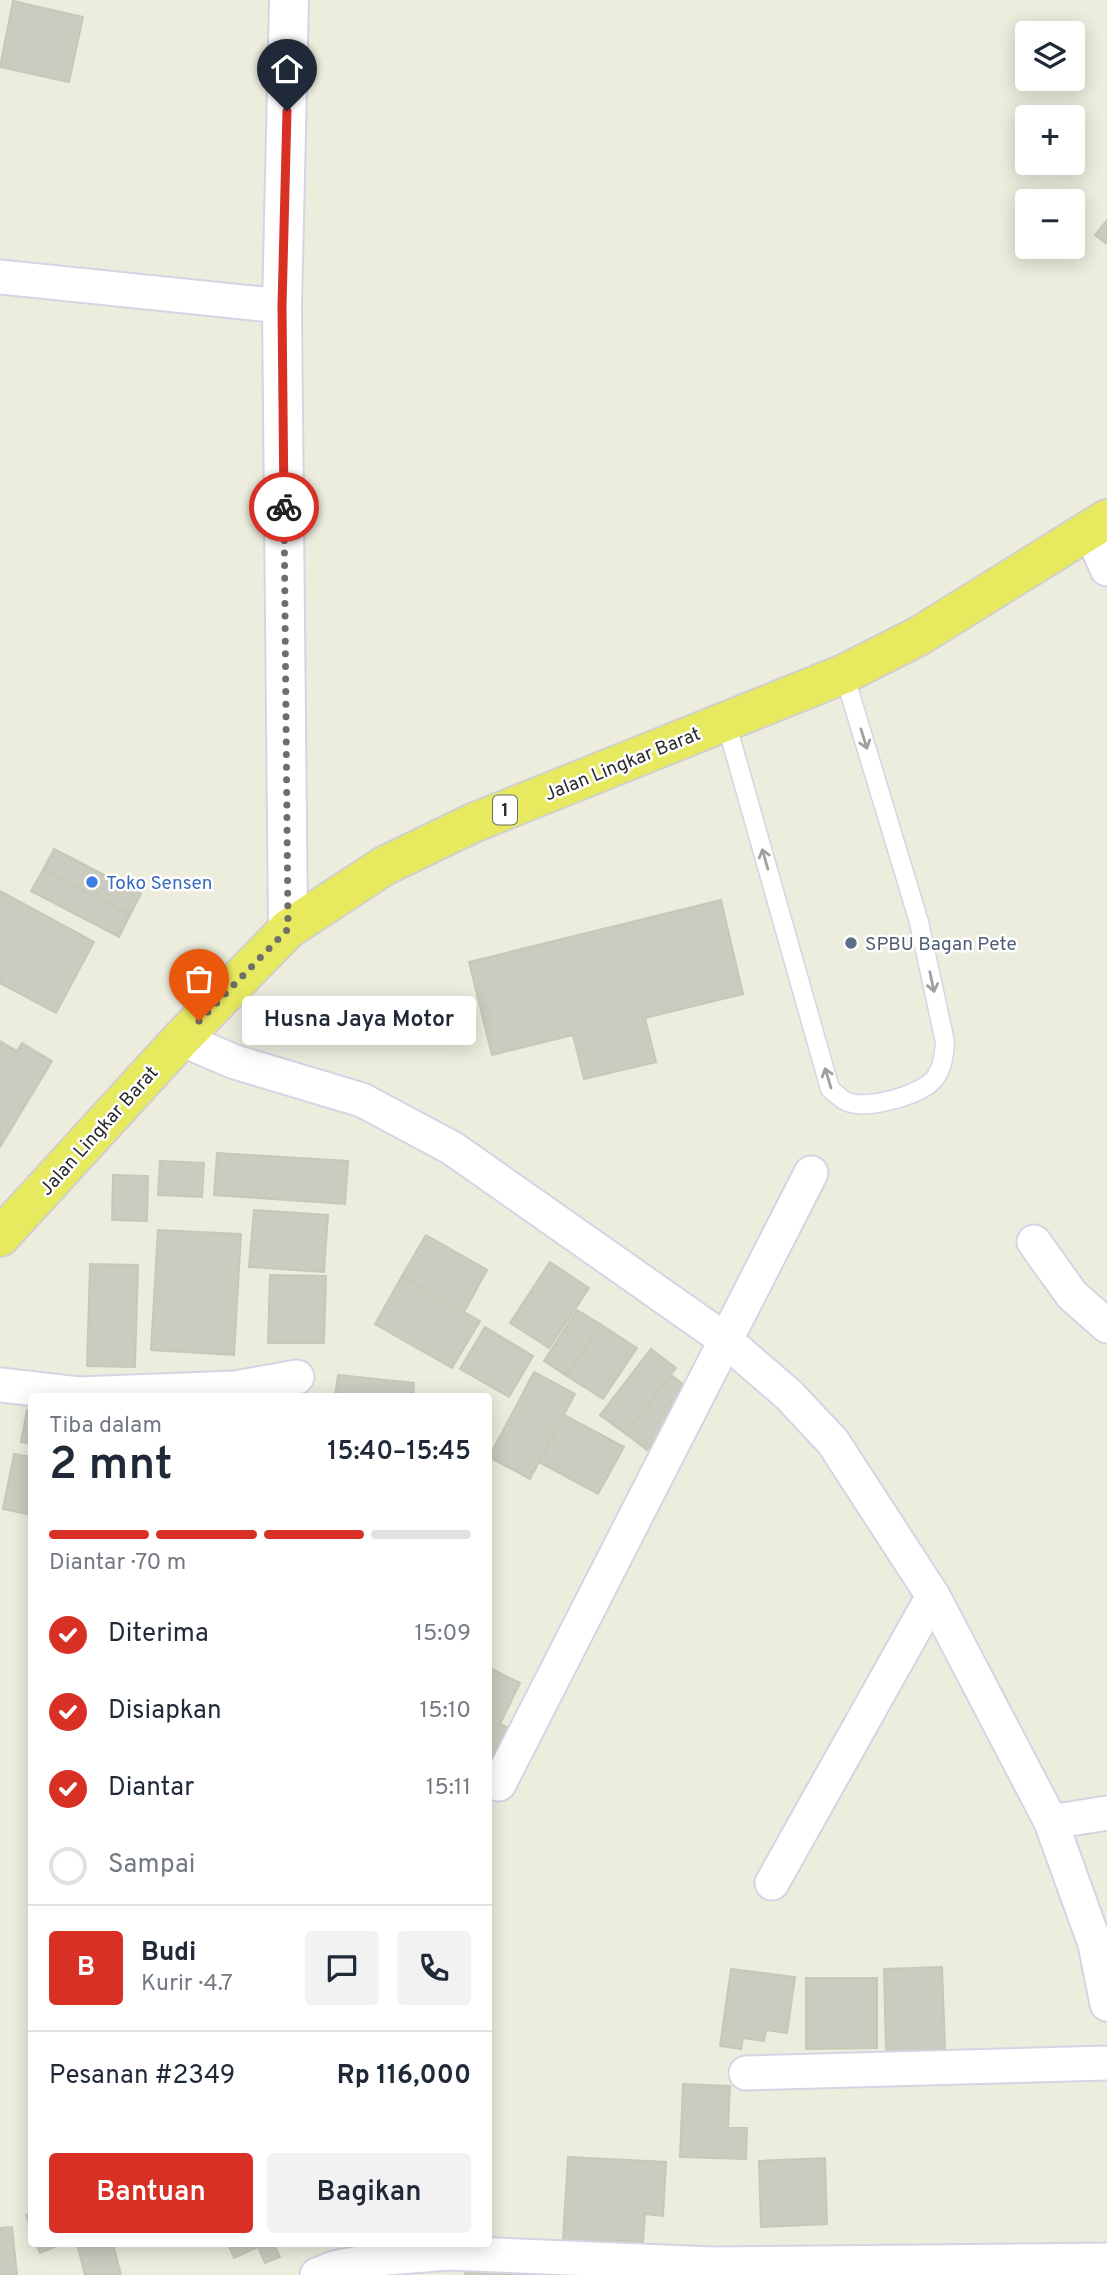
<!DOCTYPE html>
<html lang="id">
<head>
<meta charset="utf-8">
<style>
  :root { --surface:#fff; --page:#f2f2f3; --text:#1f2937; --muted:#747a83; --line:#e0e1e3; --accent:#d93025 }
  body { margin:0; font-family:Overpass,sans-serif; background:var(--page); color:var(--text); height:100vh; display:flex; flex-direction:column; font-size:26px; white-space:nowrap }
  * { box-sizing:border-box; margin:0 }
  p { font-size:23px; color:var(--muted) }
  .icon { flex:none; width:38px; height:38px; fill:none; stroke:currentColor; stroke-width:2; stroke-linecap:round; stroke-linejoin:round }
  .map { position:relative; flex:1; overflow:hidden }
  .drawer { position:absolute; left:28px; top:1393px; width:464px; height:854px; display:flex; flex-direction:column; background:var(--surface); border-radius:7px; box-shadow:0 4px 18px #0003 }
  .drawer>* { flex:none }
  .buttons { position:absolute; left:1015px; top:21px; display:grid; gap:14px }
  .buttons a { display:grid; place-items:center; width:70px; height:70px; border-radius:7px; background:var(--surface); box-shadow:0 4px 18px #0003; font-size:35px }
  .pin { position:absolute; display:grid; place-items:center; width:60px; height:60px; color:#fff; margin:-72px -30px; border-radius:50% 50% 50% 0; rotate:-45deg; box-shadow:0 0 7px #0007 }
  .pin .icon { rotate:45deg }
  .courier { position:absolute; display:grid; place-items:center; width:70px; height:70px; margin:-35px; border:5px solid #d93025; border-radius:50%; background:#fff; color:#222; box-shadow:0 2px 9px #0007 }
  .bubble { position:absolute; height:49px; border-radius:7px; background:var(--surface); box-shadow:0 4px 18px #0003; font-size:23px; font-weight:600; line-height:49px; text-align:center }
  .head em { font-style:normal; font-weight:600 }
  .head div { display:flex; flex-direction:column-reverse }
  .head { display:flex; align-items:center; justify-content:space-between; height:119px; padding:0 21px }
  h1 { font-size:46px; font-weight:600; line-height:52px }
  .bar { display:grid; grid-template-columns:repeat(4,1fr); gap:10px 7px; align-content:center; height:84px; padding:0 21px }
  .bar i { height:9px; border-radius:5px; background:var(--line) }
  .bar .active { background:var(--accent) }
  .bar p { grid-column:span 4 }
  .line { display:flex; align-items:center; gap:18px; padding:0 21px; border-top:2px solid var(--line) }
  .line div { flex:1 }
  .round { display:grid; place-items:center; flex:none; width:74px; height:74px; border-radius:7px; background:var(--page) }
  ol { padding:0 21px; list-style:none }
  li { display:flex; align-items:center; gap:21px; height:77px }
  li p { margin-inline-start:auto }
  li .icon { padding:7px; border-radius:50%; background:var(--accent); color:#fff; stroke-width:4 }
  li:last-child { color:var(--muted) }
  li i { width:38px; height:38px; border:4px solid var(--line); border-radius:50% }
  .action { display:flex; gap:14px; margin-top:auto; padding:14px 21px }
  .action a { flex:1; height:80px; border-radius:7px; background:var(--accent); color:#fff; font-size:28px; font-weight:600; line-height:80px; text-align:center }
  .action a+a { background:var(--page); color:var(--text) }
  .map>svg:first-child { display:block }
  .building { fill:#cbcbc0; stroke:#c7c8b7; stroke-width:2 }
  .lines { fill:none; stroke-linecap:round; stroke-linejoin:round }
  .service-casing { stroke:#d7d3e4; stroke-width:21 }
  .minor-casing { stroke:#d7d3e4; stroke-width:37 }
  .secondary-casing { stroke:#d7d3e4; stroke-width:42 }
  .trunk-casing { stroke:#d0d0d0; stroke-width:42 }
  .service { stroke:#fff; stroke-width:18 }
  .minor { stroke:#fff; stroke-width:33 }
  .secondary { stroke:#fff; stroke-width:38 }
  .trunk { stroke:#e7e95e; stroke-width:38 }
  .oneway { stroke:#a0a0a0 }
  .done { stroke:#6f6f6a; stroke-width:7; stroke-dasharray:0 12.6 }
  .route { stroke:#d93025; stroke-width:9 }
  .shop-dot { fill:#3f7fe0; stroke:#fff; stroke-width:2.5 }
  .service-dot { fill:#5c6f8a; stroke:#fff; stroke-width:2.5 }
  .labels { text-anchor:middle; stroke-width:5; stroke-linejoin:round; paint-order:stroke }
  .shield { fill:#fff; stroke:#6b6b6b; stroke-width:2 }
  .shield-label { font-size:18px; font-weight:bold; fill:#2b2b2b }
  .street-label { font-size:19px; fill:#2b2b2b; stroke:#fff }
  .shop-label { font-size:19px; fill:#366cbe; stroke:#fff; text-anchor:start }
  .service-label { font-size:19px; fill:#4e5e75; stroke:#fff; text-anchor:start }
</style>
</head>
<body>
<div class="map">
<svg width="1107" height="2275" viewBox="0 0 1107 2275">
  <rect width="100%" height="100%" fill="#ededde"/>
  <g class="building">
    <path d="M13,1L83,17L69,82L0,67Z"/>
    <path d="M1107,220V244L1095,235Z"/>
    <path d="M54,849L141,894L130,915L43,870Z"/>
    <path d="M43,870L130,915L119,937L31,891Z"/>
    <path d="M0,891L94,942L56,1013L0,983Z"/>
    <path d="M721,900L743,994L645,1018L656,1062L584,1079L573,1035L492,1055L469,962Z"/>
    <path d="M0,1041L17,1051L22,1043L52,1061L0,1147Z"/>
    <path d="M217,1153L348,1161L345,1204L214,1195Z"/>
    <path d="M160,1161L204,1163L202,1197L158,1195Z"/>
    <path d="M113,1175L148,1176L147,1221L112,1220Z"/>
    <path d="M254,1210L328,1215L324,1272L249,1267Z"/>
    <path d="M158,1230L241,1234L234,1355L151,1350Z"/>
    <path d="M426,1235L487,1270L464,1312L402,1276Z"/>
    <path d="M550,1262L589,1288L549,1348L510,1323Z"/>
    <path d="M90,1264L138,1265L135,1367L87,1366Z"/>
    <path d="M270,1275L326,1276L324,1343H268Z"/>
    <path d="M402,1276L480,1321L452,1368L375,1324Z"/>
    <path d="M577,1310L600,1324L567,1376L544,1361Z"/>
    <path d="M600,1324L637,1348L603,1399L567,1376Z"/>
    <path d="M485,1327L533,1356L509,1397L460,1369Z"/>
    <path d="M651,1349L676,1368L626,1434L600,1415Z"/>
    <path d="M534,1372L575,1394L530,1479L489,1457Z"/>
    <path d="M338,1375L414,1383L413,1396H335Z"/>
    <path d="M671,1375L692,1391L647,1450L626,1434Z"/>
    <path d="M306,1390V1396H258Z"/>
    <path d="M27,1410L32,1411V1444L21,1442Z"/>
    <path d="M564,1415L624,1447L598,1494L539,1462Z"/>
    <path d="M14,1454L32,1457V1515L3,1509Z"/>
    <path d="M488,1667L520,1683L500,1724L511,1729L492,1767L488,1765Z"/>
    <path d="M942,1967L945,2049L886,2052L884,1969Z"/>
    <path d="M731,1969L795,1977L787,2033L766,2030L764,2041L743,2038L741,2049L720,2046Z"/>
    <path d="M806,1978H877V2048L806,2049Z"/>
    <path d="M683,2084L730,2086L728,2128H747L746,2159L680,2157Z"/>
    <path d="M568,2157L666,2162L663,2216L645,2214L643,2242L563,2239Z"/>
    <path d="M825,2158L827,2224L761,2227L759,2161Z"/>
    <path d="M32,2213V2231L26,2215Z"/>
    <path d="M12,2227L17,2275H0V2228Z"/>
    <path d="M36,2244H62L40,2253Z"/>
    <path d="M77,2244H113L121,2275H85Z"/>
    <path d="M228,2244H274L280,2257L265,2263L258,2247L234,2258Z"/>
    <path d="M534,2265L535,2275H465V2273Z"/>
  </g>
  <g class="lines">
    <g class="service-casing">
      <path id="service" d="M726,722L830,1089C836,1093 841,1100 848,1102C868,1110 922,1095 935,1078C943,1067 944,1055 945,1042L919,922L844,674"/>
    </g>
    <g class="minor-casing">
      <g id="minor">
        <path d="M0,277L282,306"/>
        <path d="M1090,530L1107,569"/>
        <path d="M181,1039L235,1062L362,1100L452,1148L724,1339L789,1395L833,1442L933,1596L1051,1822L1095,1944L1107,2004"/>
        <path d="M1034,1242L1072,1295L1107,1326"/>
        <path d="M0,1385L79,1394L235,1388L297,1377"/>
        <path d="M499,1784L811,1173"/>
        <path d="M1051,1822L1107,1813"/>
        <path d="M772,1883L933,1596"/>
        <path d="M746,2073L1107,2063"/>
        <path d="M317,2275L334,2268L386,2258L450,2253L714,2264L1107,2260"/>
      </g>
    </g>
    <g class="secondary-casing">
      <path id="secondary" d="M288,929L282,306L289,0"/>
    </g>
    <g class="trunk-casing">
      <path id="trunk" d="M0,1237L181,1039L288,929L384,866L473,823L844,674L919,636L1107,519"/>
    </g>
    <use href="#service" class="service"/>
    <use href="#minor" class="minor"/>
    <use href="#secondary" class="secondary"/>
    <use href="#trunk" class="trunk"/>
  </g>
  <defs><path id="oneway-shaft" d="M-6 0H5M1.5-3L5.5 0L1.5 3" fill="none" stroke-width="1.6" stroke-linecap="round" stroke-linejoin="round" transform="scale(1.75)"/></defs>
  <g class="oneway">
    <use href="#oneway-shaft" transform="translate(864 739) rotate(73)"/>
    <use href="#oneway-shaft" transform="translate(765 859) rotate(-106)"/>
    <use href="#oneway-shaft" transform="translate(932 982) rotate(78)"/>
    <use href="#oneway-shaft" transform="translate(828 1078) rotate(-107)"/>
  </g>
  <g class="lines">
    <path class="done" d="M199,1021L288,929L284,507"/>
    <path class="route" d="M284,507L282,306L287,111"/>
  </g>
  <circle class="shop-dot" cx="92" cy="882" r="7"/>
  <circle class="service-dot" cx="851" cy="943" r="7"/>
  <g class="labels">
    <rect class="shield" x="493" y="795.5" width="24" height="29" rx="5"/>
    <g class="shield-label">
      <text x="505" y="816">1</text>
    </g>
    <g class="street-label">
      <text transform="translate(622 763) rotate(-22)" y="7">Jalan Lingkar Barat</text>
      <text transform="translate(98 1130) rotate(-48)" y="7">Jalan Lingkar Barat</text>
    </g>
    <g class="shop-label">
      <text x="106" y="889">Toko Sensen</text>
    </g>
    <g class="service-label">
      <text x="865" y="950">SPBU Bagan Pete</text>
    </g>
  </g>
</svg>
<div class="buttons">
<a><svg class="icon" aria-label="layers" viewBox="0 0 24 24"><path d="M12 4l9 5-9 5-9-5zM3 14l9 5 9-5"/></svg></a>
<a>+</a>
<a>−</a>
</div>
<div class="pin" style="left:199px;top:1021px;background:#ea580c"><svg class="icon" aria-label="bag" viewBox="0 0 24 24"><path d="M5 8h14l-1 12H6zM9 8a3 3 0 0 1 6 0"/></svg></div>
<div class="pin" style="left:287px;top:111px;background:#1f2937"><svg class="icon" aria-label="home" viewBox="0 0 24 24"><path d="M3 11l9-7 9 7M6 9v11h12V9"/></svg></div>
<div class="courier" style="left:284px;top:507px"><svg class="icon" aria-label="bike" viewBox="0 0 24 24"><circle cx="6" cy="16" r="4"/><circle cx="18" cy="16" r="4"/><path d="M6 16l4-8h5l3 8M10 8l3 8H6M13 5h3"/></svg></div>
<div class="bubble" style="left:242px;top:996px;width:234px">Husna Jaya Motor</div>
<section class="drawer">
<div class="head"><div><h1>2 mnt</h1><p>Tiba dalam</p></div><em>15:40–15:45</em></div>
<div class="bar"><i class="active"></i><i class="active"></i><i class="active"></i><i></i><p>Diantar · 70 m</p></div>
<ol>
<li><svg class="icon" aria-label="check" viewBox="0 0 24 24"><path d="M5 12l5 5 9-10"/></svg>Diterima<p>15:09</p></li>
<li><svg class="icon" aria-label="check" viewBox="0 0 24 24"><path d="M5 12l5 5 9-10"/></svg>Disiapkan<p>15:10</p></li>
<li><svg class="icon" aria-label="check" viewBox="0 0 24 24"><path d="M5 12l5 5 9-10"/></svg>Diantar<p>15:11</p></li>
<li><i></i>Sampai</li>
</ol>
<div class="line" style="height:126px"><b class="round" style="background:var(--accent);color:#fff">B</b><div><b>Budi</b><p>Kurir · 4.7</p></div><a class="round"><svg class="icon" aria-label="chat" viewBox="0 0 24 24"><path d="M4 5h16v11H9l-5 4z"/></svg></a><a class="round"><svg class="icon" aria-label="phone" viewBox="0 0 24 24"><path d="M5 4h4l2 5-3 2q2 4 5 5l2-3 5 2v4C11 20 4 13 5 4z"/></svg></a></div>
<div class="line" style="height:91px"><div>Pesanan #2349</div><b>Rp 116,000</b></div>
<div class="action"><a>Bantuan</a><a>Bagikan</a></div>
</section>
</div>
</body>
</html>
